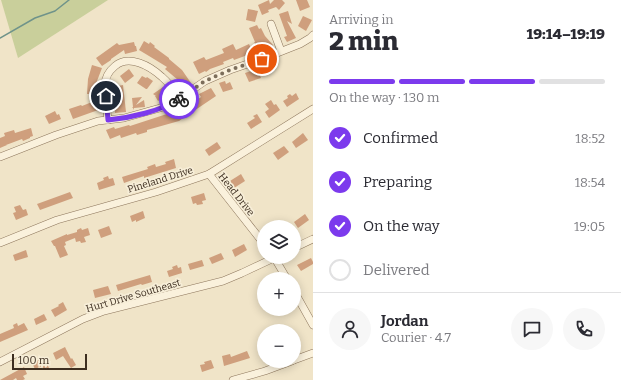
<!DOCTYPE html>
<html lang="en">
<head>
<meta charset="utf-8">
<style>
  :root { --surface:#fff; --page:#f7f7f7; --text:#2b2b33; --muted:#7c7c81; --line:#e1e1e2; --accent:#7c3aed }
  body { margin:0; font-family:Bitter,serif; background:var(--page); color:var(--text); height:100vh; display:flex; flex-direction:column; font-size:15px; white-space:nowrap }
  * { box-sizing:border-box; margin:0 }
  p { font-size:13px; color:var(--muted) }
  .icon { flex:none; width:22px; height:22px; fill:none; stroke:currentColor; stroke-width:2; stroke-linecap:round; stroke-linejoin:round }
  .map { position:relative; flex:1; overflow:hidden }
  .details { display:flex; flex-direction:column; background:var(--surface); width:308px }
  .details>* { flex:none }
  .buttons { position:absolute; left:257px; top:220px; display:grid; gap:8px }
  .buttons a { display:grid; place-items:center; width:44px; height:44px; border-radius:50%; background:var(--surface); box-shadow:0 2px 10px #0003; font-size:20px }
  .scale { position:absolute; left:12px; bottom:10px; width:75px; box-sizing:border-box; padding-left:4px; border:2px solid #3d2e20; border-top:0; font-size:11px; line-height:14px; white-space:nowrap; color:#3d2e20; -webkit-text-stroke:3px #f7eed8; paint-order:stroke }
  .pin { position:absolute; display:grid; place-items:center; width:34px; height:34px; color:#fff; margin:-17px; border:2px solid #fff; border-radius:50%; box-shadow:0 1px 4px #0007 }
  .courier { position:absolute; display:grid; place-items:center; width:40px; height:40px; margin:-20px; border:3px solid #7c3aed; border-radius:50%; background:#fff; color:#222; box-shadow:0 1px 5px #0007 }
  .headline em { font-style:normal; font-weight:800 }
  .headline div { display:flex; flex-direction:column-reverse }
  .headline { display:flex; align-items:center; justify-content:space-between; height:68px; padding:0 16px }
  h1 { font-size:26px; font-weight:800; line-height:30px }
  .bar { display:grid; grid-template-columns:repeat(4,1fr); gap:6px 4px; align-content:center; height:48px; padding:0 16px }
  .bar i { height:5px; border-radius:3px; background:var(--line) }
  .bar .on { background:var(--accent) }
  .bar p { grid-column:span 4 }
  .line { display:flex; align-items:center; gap:10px; padding:0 16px; border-top:1px solid var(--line) }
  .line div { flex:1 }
  .round { display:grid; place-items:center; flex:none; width:42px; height:42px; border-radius:21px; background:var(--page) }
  ol { padding:0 16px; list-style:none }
  li { display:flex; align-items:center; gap:12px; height:44px }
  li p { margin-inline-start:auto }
  li .icon { padding:4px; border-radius:50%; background:var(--accent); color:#fff; stroke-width:4 }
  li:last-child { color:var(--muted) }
  li i { width:22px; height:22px; border:2px solid var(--line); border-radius:50% }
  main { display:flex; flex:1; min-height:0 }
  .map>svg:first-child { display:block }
  .green { fill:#c9cf9b }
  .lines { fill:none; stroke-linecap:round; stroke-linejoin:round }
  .stream { stroke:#6f938a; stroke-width:1.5 }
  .building { fill:#cf9f7d }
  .minor-casing { stroke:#8d765c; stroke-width:8 }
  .minor { stroke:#faf1dc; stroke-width:7 }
  .done { stroke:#7c6e5b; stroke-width:4; stroke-dasharray:0 7.2 }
  .route { stroke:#7c3aed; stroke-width:5 }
  .labels { text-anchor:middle; stroke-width:3.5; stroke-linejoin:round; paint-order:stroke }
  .street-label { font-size:10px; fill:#3d2e20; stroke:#f7eed8 }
</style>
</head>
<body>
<main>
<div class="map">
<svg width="313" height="380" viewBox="0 0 313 380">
  <rect width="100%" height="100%" fill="#f0e4c8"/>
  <path class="green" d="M1,0H108L18,58Z"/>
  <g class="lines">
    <path class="stream" d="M0,38L35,18L55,11L69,0"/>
  </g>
  <g class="building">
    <path d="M269,0L270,4L274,0H282L285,3L279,10L276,7L268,10L269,12L262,15L258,5Z"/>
    <path d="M296,0H307L310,7L300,11Z"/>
    <path d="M248,9L258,11L255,22L246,20Z"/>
    <path d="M288,11L292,24L287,21L296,38L287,42L284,37L287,36L279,14Z"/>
    <path d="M303,16L312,20L306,31L298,26Z"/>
    <path d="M257,25L259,29L261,28L265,36L273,45L262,53L254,42H255L249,28Z"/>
    <path d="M144,41L149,44L150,42L155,46L154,47L169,58V59L182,70L191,83L182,90L176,81L178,80L165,69L167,67L149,56L139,50Z"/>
    <path d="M134,42L135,46H136L137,51L125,54L124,50L111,59V60L102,66L96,58L117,43L119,45Z"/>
    <path d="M233,44L236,50L249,44L253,53L234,60L233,58L223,62L224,64L210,69L206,72L205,71L199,74L193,62L204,57L206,60L224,53L222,49Z"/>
    <path d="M92,65L102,68L97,81V94H87L88,79Z"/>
    <path d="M129,69L134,76L125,83L120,76Z"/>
    <path d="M257,69L261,78L249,82L245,73Z"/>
    <path d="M142,76L146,78L147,77L153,81L147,89H146L137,83Z"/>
    <path d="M225,81L226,84L230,82L233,89L223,92L219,83Z"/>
    <path d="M123,85L126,112L115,113L113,87Z"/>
    <path d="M163,87L169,97L163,101L162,99L158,101L155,96H156L153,94Z"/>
    <path d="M211,88L216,96L179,121L147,130V132L137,135L136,133L121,138L120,135L110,139L106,130L114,127L115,129L129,125L130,126L173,112V113L189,103L188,102L192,99L194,102L201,97L199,94Z"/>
    <path d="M296,93L299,99L287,107L283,101L288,98L287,96L290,94L292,96Z"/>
    <path d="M142,97L136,105L144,100L145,107L134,108L133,110V108H132L133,107L132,98Z"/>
    <path d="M97,100L101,109L73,119L69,109L81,105L82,106Z"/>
    <path d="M271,100L274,105L276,104L280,110L269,118L265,112L269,109L265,104Z"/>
    <path d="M55,111L57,115L59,114L61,119L49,124L45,116Z"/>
    <path d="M257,114L262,122L251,129L247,123L255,118L253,116Z"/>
    <path d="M31,128L33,136L30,137V138L23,141L22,139L6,145H7L0,148V138L5,136L4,133L14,130L15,133Z"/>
    <path d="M303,133L308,140L296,148L292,142Z"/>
    <path d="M217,142L221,148L209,156L205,150Z"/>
    <path d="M284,146L289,152L278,160L273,153Z"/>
    <path d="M174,159L176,168L144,178V176L124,183L122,177L148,169L147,167L155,164L156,167L166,164L165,162Z"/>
    <path d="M241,174L245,181L234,188L230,181Z"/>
    <path d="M108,176L109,179L113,178L115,185L99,190L97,183L104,180L103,178Z"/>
    <path d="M70,192L73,198L40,210L37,204Z"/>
    <path d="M204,193L206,200L202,201L203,204L197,205L196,203L193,204L191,197Z"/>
    <path d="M20,205L23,210L26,209L28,215L16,220L13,213L16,212L14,207Z"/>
    <path d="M143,211L145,218L136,222V220L132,222L130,216Z"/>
    <path d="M305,214L309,220L298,228L294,222Z"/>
    <path d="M109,226L112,234L101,238L98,230Z"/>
    <path d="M81,228L82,230L88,228L90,235L84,237L86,242L81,243L80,241L76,242L75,238L65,242L66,245L64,246L68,255L60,258L55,246H54L51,241L67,234V235L77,232V230Z"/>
    <path d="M244,244L247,250L235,257L232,250Z"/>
    <path d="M26,250L28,257L15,261L13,255Z"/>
    <path d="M221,253L224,259L212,264L209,258Z"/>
    <path d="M311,258L313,262V264L301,271L297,265Z"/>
    <path d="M202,260L204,266L190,270L188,264Z"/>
    <path d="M177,265L178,268L181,267L182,273L169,277L167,271L173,269L172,267Z"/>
    <path d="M150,275L152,282L142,285L141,284L118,291L116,285Z"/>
    <path d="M108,286L111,294L95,298L93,290Z"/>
    <path d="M63,302L67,310L55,317L51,310L59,306L58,305Z"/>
    <path d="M44,314L47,320L36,325L34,319Z"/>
    <path d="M17,323L18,326L24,323L28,330L0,342V334L14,328L13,325Z"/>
    <path d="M65,347L71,359L72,358L76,365L71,368L63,356L56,360L53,353Z"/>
    <path d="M247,351L250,358L224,366L222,356L230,354L231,357Z"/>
    <path d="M46,357L50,367L44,370L42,366L35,369L32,363Z"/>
    <path d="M211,360L214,368L202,372L200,365L205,364L204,362Z"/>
    <path d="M24,367L27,374L23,376L25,379L23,380H17L16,378L13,380H0Z"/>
  </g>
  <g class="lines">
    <g class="minor-casing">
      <g id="minor">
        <path d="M271,24L281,51"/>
        <path d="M108,120C107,109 104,95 105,85C105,78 109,71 115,66C129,54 150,66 162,77C169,83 175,91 180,98"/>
        <path d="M0,157L56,135L98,121L124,118L160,108L173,103L205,81L230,70L262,59L300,44L310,38L313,35"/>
        <path d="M209,174L264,244"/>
        <path d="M0,243L57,220L156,192L209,174L313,109"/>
        <path d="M294,248L313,239"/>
        <path d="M274,257L287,279"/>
        <path d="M294,291L313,325"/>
        <path d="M294,360L313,353"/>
        <path d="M0,362L83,319L104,311L223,281L242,273L276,257"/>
        <path d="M233,380L265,371L292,361"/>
      </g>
    </g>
    <use href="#minor" class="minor"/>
  </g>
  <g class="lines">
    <path class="done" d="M179,99L205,81L230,70L262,59"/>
    <path class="route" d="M106,96L108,120C130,118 161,111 179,99"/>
  </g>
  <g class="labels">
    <g class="street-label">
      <text transform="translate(160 179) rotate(-17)" y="4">Pineland Drive</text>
      <text transform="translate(237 194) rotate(52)" y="4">Head Drive</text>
      <text transform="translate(133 295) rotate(-16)" y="4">Hurt Drive Southeast</text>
    </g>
  </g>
</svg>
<div class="buttons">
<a><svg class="icon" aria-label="layers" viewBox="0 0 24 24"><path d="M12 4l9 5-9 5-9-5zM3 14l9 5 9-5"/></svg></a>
<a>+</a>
<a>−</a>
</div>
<div class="scale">100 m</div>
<div class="pin" style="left:262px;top:59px;background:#ea580c"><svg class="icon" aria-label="bag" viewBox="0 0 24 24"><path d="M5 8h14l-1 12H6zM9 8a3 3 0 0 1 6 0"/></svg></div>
<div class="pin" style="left:106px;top:96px;background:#1f2937"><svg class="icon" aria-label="home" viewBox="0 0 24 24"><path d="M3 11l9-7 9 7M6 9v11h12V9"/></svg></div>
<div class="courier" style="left:179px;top:99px"><svg class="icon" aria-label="bike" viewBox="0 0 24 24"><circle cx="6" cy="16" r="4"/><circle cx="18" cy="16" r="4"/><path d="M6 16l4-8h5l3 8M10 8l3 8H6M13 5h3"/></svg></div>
</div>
<section class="details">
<div class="headline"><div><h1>2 min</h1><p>Arriving in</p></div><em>19:14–19:19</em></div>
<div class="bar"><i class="on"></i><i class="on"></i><i class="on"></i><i></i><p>On the way · 130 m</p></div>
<ol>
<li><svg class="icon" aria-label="check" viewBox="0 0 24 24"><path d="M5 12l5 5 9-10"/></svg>Confirmed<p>18:52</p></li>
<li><svg class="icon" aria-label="check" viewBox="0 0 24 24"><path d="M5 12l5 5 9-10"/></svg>Preparing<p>18:54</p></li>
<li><svg class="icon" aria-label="check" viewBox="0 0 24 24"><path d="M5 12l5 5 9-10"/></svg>On the way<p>19:05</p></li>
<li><i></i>Delivered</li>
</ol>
<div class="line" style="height:72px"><a class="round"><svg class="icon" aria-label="person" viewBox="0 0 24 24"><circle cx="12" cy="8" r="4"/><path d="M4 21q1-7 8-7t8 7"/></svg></a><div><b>Jordan</b><p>Courier · 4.7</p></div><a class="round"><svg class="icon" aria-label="chat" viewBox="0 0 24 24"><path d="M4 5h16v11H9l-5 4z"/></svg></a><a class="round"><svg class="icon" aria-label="phone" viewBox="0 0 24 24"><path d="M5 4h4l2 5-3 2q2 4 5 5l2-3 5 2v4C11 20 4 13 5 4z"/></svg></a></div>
</section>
</main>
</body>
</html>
